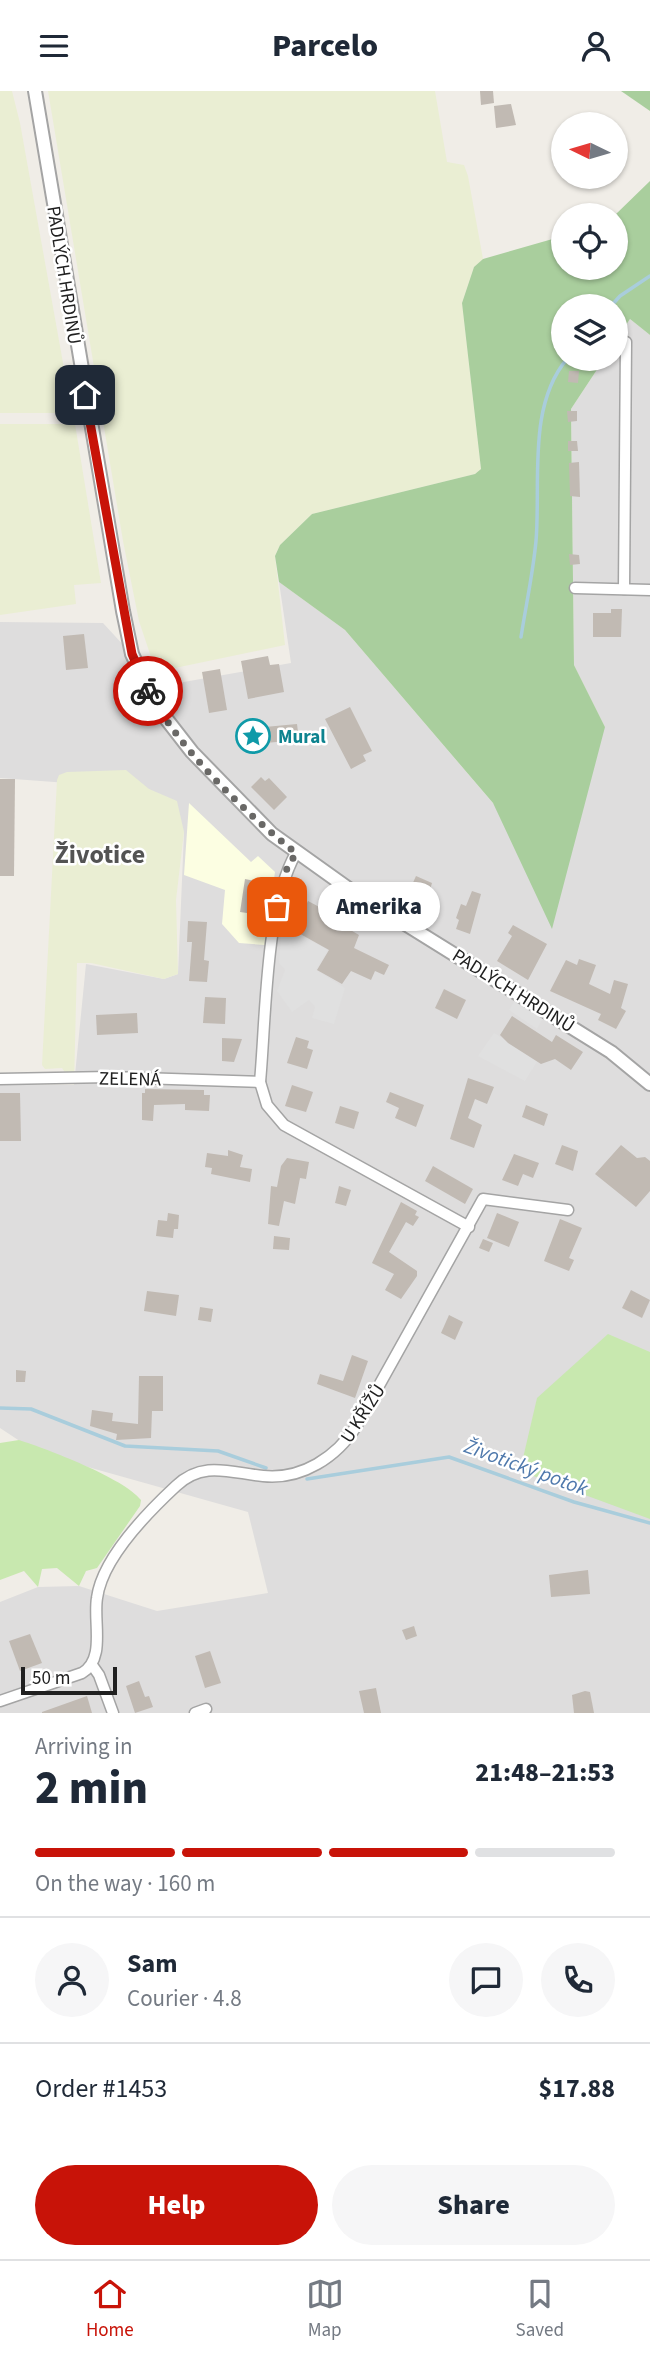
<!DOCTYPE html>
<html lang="en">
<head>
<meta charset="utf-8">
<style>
  :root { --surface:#fff; --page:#f6f6f7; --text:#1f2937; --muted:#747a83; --line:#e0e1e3; --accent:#c81308 }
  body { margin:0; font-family:"Source Sans 3",sans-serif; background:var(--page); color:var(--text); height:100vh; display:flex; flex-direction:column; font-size:26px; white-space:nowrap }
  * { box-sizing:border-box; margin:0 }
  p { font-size:23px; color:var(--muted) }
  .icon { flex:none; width:38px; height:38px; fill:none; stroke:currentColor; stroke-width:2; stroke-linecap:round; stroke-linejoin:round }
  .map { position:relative; height:1622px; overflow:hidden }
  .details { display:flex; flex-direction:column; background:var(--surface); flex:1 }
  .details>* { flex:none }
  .needle { width:46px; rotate:275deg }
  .tools { position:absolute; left:551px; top:21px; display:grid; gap:14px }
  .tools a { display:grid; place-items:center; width:77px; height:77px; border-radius:50%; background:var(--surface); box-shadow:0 2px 5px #0004; font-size:35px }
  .scale { position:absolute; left:21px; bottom:18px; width:96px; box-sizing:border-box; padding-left:7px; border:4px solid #202020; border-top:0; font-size:19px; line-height:24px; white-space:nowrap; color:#202020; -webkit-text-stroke:5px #fff; paint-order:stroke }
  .pin { position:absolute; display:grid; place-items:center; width:60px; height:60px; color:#fff; margin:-30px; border-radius:14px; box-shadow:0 4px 10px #0006 }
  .courier { position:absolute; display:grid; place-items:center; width:70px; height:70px; margin:-35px; border:5px solid #c81308; border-radius:50%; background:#fff; color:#222; box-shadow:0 2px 9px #0007 }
  .bubble { position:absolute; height:49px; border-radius:24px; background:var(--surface); box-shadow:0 2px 5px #0004; font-size:23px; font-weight:800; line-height:49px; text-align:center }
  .head em { font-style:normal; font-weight:800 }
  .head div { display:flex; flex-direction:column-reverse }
  .head { display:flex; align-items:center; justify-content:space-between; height:119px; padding:0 35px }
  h1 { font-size:46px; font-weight:800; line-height:52px }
  .bar { display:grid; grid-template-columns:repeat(4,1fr); gap:10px 7px; align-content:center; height:84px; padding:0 35px }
  .bar i { height:9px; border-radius:5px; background:var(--line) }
  .bar .current { background:var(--accent) }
  .bar p { grid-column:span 4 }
  .line { display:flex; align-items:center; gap:18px; padding:0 35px; border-top:2px solid var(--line) }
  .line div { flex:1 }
  .round { display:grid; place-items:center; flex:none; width:74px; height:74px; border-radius:37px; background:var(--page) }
  .action { display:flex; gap:14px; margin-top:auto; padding:14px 35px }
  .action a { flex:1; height:80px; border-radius:42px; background:var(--accent); color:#fff; font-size:28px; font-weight:800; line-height:80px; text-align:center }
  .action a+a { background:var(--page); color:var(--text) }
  header { display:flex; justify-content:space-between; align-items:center; height:91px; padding:0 35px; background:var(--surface); font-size:32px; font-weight:800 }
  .menu { display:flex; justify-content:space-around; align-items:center; height:98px; border-top:2px solid var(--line); background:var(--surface); font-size:19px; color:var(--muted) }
  .menu a { display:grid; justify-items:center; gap:4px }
  .menu .current { color:var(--accent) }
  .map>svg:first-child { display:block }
  .residential { fill:#dedddd }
  .education { fill:#fcfee2 }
  .farmland { fill:#eaeed3 }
  .grass { fill:#c8e8af }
  .forest { fill:#a9ce9d }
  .parking { fill:#e0e0e0 }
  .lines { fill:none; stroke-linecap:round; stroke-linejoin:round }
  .stream { stroke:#a9cddc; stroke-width:3.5 }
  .building { fill:#c1bab3 }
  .minor-casing { stroke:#a4a4a4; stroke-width:13 }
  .tertiary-casing { stroke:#a4a4a4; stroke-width:16 }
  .minor { stroke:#fff; stroke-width:10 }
  .tertiary { stroke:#fff; stroke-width:12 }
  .done { stroke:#696866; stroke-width:7; stroke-dasharray:0 12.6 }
  .route { stroke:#c81308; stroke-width:9 }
  .labels { text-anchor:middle; stroke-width:5; stroke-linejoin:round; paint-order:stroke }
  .street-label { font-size:19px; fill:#202020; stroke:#fff }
  .culture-label { font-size:19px; font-weight:bold; fill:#0d838f; stroke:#fff; text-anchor:start }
  .water-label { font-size:21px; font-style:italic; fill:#4f79ac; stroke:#fff }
  .district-label { font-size:26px; font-weight:bold; fill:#535353; stroke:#fff }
</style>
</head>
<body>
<header><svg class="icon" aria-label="menu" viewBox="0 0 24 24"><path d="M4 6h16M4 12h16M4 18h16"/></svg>Parcelo<svg class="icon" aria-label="person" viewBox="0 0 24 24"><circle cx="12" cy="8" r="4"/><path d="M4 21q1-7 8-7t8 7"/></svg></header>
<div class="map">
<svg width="650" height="1622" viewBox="0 0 650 1622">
  <rect width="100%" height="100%" fill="#f0ede7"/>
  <path class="residential" d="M630,228L650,244V1622H0V1511L38,1496L79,1495L157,1520L268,1502L248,1421L38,1362L0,1337V994H74L86,873L164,888L178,883L184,742L149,698L0,687V531L103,532L161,595L291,572L279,491L345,539L498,718L605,636L574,574L571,318L604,268H616V249Z"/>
  <path class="education" d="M189,712L251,771L258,765L275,781L265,854L239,852L222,833L225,799L184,784Z"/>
  <g class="farmland">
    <path d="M0,0H12L20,32L72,322H0Z"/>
    <path d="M48,0H435L447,71L464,74L468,85L483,168L474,176L462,212L481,378L475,383L312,423L280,454L275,465L285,554L175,577L161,596L139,530L123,450Z"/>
    <path d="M0,333H75L101,492L74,494L76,513L0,524Z"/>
    <path d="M126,679L149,698L177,710L184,741L176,809L178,883L164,888L91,872H77L74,994L62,977L45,978L42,974L57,689L59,684L67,681Z"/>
  </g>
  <g class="grass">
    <path d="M608,1243L650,1261V1428L520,1380L537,1307Z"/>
    <path d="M19,1349C47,1358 124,1387 141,1409L140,1415L97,1477L86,1480L79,1495L57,1477L42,1478L38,1496L24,1480L0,1489V1352Z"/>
  </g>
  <g class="forest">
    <path d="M621,0H650V20Z"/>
    <path d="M650,90V244L630,228L616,249V215H564V268H604L571,318L574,574L605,636L552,838L493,712L345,539L279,491L275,465L280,454L312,423L475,383L481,378L462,212L474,176L483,168L563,145L564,177H616L615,124Z"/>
  </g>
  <g class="parking">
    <path d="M282,834L328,859L316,879L345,897L334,933L312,927L315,916L309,909L292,921L277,900L285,879L279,872Z"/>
    <path d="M519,902L547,920L537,938L509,919Z"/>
    <path d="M494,942L538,969L525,990L478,965Z"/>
  </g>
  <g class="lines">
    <g class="stream">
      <path d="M611,215L620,205L650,185"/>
      <path d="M521,546C526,514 533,482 536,450C541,392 527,315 567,268"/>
      <path d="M0,1317L31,1318L125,1355L218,1360L266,1377"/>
      <path d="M307,1388L449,1366L574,1411L650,1432"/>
    </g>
  </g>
  <g class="building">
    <path d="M480,0H493L494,12L481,14Z"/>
    <path d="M511,13L516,34L496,37L494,15Z"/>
    <path d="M569,280H579L578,292L568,291Z"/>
    <path d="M567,320H577V330L568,331Z"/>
    <path d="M568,350H577L578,360H568Z"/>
    <path d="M579,371L580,406L570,405L569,372Z"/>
    <path d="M569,463L579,464L580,473L570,474Z"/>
    <path d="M611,518H622L621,546H593V522H611Z"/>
    <path d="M84,543L88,577L66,579L63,545Z"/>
    <path d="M268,565L270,574L279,573L284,601L248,608L241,570Z"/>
    <path d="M220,578L227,619L209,622L202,581Z"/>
    <path d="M350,616L372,660L363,664L366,670L351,678L325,628Z"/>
    <path d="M297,633L299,649L254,653L253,637Z"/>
    <path d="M261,686L265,690L269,687L287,706L274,719L251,696Z"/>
    <path d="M0,688H15L14,785H0Z"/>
    <path d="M416,785L432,792L425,815L406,807Z"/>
    <path d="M245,788L264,792L259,829L248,827L247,822L240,821Z"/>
    <path d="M472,800L481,803L470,843L456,838L459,829L456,827L461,813L466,815Z"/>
    <path d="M333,806L353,818L346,831L349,833L347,837L359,844L354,857L389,874L384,884L375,880L371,889L351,880L342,893L317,879L329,859L295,840L298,834L288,827L298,809L306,814L308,810L325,819Z"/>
    <path d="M188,830L207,831L204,869L209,870L207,891L189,890L192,851H187Z"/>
    <path d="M513,834L547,853L528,889L497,870L512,845L508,842Z"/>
    <path d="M579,868L596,874L589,893L610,903L614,889L628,893L621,917L626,920L616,938L598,929L601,923L550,900L566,869L577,874Z"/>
    <path d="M444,898L466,909L457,928L435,917Z"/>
    <path d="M205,906L226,907L225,933L203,932Z"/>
    <path d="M137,922L138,942L97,944L96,924Z"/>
    <path d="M512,925L552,951L556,944L583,961L571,979L555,968L541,973L508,952L500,944Z"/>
    <path d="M296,946L309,950L307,957L313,959L307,978L287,972Z"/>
    <path d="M222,947L242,948L234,971L222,970Z"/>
    <path d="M468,987L494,996L487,1013L475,1008L468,1027L482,1034L474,1057L450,1048Z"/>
    <path d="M292,994L313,1001L306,1021L285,1015Z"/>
    <path d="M145,998L204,999V1004H210L209,1020L185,1019V1013L154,1014L153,1030L142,1029V1002H145Z"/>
    <path d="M390,1001L424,1014L416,1036L395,1027L399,1017L386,1011Z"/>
    <path d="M0,1002H20L21,1050H0Z"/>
    <path d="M526,1014L548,1023L544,1035L522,1026Z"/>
    <path d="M340,1015L359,1021L354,1038L335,1032Z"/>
    <path d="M562,1054L578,1060L573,1080L555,1073Z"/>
    <path d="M621,1054L637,1067L645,1066L650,1070V1100L636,1116L595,1083Z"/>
    <path d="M228,1059L243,1064L240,1076L252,1078L250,1091L211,1083L212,1077L205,1076L207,1062L228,1065Z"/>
    <path d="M514,1063L539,1072L533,1087L523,1083L518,1095L502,1089Z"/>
    <path d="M287,1067L309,1071L306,1088L300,1087L295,1113L284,1110L279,1135L268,1133L271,1095L277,1096L281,1075Z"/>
    <path d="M433,1075L473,1098L465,1113L425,1090Z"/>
    <path d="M339,1095L351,1099L346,1115L335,1112Z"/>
    <path d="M401,1111L417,1120L415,1124L419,1126L413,1135L406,1131L389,1161L417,1180V1185L401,1208L385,1199L394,1183L372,1172Z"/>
    <path d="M168,1122L179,1124L178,1138H174L173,1147L156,1145L158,1129L167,1130Z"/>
    <path d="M497,1122L519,1131L509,1156L487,1147Z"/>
    <path d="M560,1128L582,1137L569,1167L574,1169L569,1180L544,1170Z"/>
    <path d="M274,1145L290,1147L289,1159L273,1158Z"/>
    <path d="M483,1148L493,1152L489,1161L479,1157Z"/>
    <path d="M631,1199L650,1209L642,1227L622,1217Z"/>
    <path d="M147,1200L179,1204L176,1225L144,1220Z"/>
    <path d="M200,1216L213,1218L211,1231L198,1229Z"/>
    <path d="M449,1224L463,1231L455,1249L441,1242Z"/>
    <path d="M352,1264L368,1270L355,1307L317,1293L320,1283L343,1290Z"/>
    <path d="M16,1279L26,1280L25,1291H16Z"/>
    <path d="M139,1285H163V1320H152L151,1347L116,1349L117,1343L90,1335L92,1319L113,1322L112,1330L138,1333Z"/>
    <path d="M588,1479L590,1503L551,1506L549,1484Z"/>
    <path d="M414,1535L417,1545L406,1549L402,1539Z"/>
    <path d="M30,1543L42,1572L20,1580L9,1550Z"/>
    <path d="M210,1560L221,1592L205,1597L195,1565Z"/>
    <path d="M139,1590L145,1606L149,1605L153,1616L135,1622L126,1595Z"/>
    <path d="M376,1597L381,1622H364L359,1600Z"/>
    <path d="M585,1600L590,1601L594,1622H574L572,1604Z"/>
    <path d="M87,1605L92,1622H42V1621Z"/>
  </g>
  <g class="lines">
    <g class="minor-casing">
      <g id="minor">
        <path d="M575,497L650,499"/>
        <path d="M624,498L626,251"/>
        <path d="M296,762C265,816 266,927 260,991L267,1014L284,1034L469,1136"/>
        <path d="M0,988L110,986L260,991"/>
        <path d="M92,1574L99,1584L113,1622"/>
        <path d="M0,1610L82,1582C106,1568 93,1531 97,1507C102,1468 148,1421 176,1395C203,1369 231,1382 263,1385C302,1389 337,1366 357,1334L483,1108L568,1119"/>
        <path d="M195,1622L206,1618"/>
      </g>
    </g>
    <g class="tertiary-casing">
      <path id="tertiary" d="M35,0L123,520L132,563L157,616L192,661L272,743L349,798L611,961L650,993"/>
    </g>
    <use href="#minor" class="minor"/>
    <use href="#tertiary" class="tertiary"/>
  </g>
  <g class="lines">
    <path class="done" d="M148,600C183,662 241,718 296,762L284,783L277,816"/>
    <path class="route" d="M85,304L132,563L148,600"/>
  </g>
  <defs>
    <g id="sight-ring" transform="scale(1.75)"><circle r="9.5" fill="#fff" stroke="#0f9aa8" stroke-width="1.5"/><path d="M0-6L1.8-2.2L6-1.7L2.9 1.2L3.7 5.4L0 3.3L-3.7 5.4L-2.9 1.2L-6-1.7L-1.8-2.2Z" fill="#0f9aa8"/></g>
  </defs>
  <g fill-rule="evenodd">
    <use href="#sight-ring" x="253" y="645"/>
  </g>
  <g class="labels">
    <g class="street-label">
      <text transform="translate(65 184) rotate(81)" y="7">PADLÝCH HRDINŮ</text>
      <text transform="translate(514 899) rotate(32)" y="7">PADLÝCH HRDINŮ</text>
      <text transform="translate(130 987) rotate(1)" y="7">ZELENÁ</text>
      <text transform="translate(362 1322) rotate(-57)" y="7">U KŘÍŽŮ</text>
    </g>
    <g class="culture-label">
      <text x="278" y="652">Mural</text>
    </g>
    <g class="water-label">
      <text transform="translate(526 1376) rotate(20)" y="7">Životický potok</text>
    </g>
    <g class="district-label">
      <text x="100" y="772">Životice</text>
    </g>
  </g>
</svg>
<div class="tools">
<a><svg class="needle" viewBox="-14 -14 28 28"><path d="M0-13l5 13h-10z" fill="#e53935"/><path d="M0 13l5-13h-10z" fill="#747a83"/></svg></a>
<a><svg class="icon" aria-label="locate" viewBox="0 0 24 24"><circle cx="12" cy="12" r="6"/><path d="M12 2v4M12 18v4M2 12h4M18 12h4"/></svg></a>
<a><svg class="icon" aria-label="layers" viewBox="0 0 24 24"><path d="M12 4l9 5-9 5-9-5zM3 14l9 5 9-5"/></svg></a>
</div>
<div class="scale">50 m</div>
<div class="pin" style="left:277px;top:816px;background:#ea580c"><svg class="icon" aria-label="bag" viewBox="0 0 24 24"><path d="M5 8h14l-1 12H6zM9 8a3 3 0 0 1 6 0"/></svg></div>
<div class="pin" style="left:85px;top:304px;background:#1f2937"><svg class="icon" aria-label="home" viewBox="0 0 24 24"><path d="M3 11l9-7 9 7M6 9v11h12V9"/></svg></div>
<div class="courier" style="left:148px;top:600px"><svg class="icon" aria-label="bike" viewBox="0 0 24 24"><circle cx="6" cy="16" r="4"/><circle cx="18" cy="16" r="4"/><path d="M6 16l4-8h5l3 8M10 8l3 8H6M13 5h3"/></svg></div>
<div class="bubble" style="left:318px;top:791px;width:122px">Amerika</div>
</div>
<section class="details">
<div class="head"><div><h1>2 min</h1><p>Arriving in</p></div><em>21:48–21:53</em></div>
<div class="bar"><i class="current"></i><i class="current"></i><i class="current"></i><i></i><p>On the way · 160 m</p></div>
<div class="line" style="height:126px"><a class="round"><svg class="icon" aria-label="person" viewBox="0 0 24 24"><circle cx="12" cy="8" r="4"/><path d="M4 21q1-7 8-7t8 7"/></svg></a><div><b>Sam</b><p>Courier · 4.8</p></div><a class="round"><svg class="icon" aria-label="chat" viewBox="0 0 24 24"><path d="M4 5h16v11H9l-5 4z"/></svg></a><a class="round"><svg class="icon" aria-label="phone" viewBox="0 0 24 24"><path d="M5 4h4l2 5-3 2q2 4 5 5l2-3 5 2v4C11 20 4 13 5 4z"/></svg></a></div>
<div class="line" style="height:91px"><div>Order #1453</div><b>$17.88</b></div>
<div class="action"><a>Help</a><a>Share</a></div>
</section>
<nav class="menu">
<a class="current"><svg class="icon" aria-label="home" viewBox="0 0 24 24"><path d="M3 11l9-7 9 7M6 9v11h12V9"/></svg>Home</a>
<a><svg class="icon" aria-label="map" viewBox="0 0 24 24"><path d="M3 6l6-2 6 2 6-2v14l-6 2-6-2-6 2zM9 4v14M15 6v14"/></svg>Map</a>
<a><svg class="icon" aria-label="saved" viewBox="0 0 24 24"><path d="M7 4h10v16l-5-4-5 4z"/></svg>Saved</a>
</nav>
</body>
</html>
